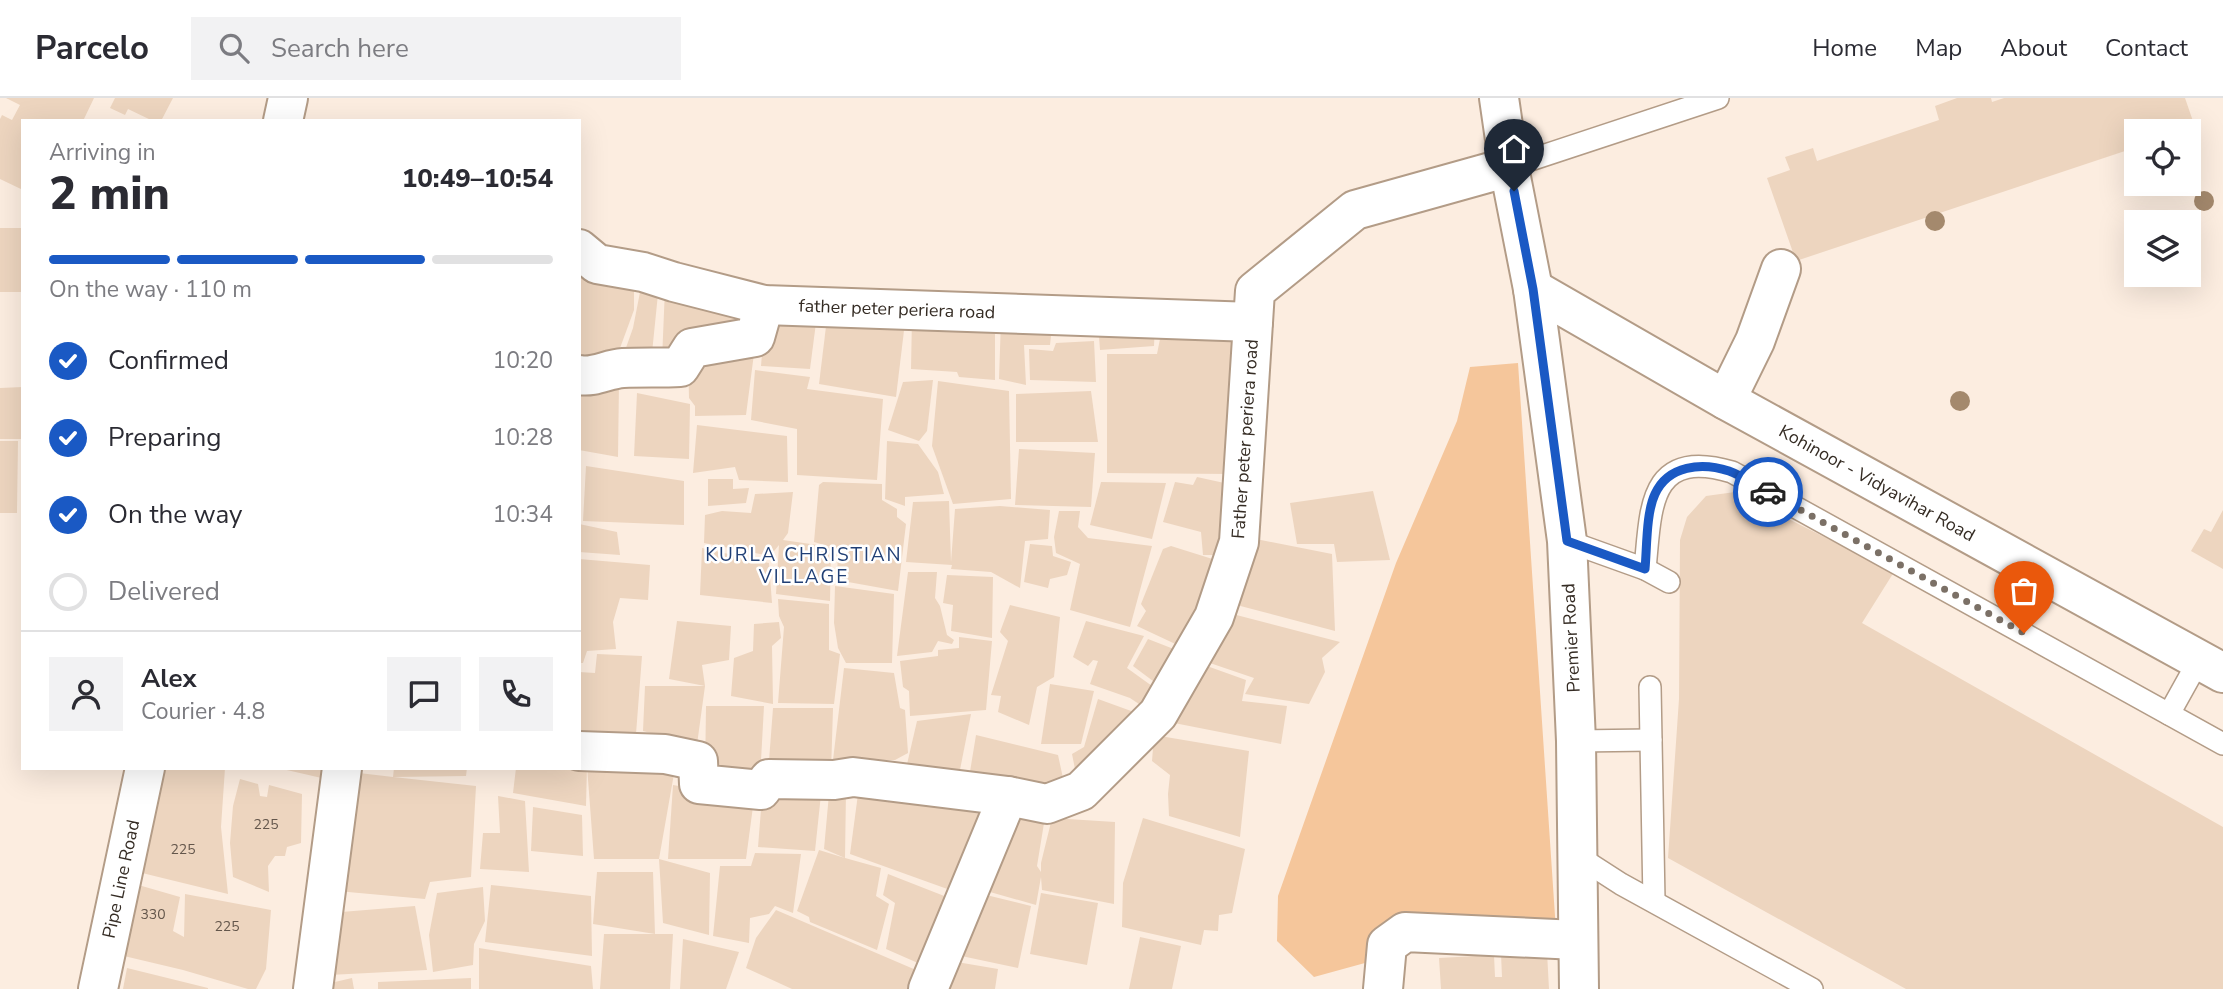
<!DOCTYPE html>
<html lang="en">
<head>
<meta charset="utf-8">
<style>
  :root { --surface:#fff; --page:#f2f2f3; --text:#2b2b33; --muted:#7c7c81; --line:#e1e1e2; --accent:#1a59c4 }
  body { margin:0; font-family:"Nunito Sans",sans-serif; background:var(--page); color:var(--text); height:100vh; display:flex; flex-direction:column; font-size:26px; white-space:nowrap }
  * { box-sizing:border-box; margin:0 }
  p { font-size:23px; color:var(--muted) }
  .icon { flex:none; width:38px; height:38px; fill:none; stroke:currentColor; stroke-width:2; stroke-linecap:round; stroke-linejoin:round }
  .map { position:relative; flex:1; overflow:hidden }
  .panel { position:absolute; left:21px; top:21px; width:560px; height:651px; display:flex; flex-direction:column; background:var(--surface); border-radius:0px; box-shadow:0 7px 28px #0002 }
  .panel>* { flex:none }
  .buttons { position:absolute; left:2124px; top:21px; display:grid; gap:14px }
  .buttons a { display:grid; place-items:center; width:77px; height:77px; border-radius:0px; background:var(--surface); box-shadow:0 7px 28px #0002; font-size:35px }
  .pin { position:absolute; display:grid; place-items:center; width:60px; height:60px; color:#fff; margin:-72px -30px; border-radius:50% 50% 50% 0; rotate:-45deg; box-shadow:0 0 7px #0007 }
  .pin .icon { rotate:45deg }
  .courier { position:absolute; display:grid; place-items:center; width:70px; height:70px; margin:-35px; border:5px solid #1a59c4; border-radius:50%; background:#fff; color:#222; box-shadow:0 2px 9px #0007 }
  .summary em { font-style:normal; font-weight:800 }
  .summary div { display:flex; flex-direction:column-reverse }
  .summary { display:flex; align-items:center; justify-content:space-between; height:119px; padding:0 28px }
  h1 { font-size:46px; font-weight:800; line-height:52px }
  .bar { display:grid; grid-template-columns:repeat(4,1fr); gap:10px 7px; align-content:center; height:84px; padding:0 28px }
  .bar i { height:9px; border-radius:5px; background:var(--line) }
  .bar .current { background:var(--accent) }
  .bar p { grid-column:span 4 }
  .line { display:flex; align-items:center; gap:18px; padding:0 28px; border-top:2px solid var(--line) }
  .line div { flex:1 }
  .round { display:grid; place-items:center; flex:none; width:74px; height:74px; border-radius:0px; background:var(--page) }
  ol { padding:0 28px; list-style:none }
  li { display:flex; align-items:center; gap:21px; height:77px }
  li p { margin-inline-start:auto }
  li .icon { padding:7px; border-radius:50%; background:var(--accent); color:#fff; stroke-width:4 }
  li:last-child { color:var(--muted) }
  li i { width:38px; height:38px; border:4px solid var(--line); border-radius:50% }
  header { display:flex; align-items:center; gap:42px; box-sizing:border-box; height:98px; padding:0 35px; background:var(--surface); border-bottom:2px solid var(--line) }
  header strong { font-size:33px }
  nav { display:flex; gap:38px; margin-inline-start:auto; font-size:24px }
  .search { width:490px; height:63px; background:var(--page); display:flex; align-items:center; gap:18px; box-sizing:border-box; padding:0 24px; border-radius:0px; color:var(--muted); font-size:26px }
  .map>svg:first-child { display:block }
  .green { fill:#f5c69b }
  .building { fill:#edd5bf }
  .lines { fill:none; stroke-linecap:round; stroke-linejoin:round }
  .lane-casing { stroke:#b39c87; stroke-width:24 }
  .street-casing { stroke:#b39c87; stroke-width:42 }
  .secondary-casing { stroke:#b39c87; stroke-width:42 }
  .lane { stroke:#fff; stroke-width:21 }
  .street { stroke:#fff; stroke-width:38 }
  .secondary { stroke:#fff; stroke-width:38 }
  .tree { fill:#a4896d }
  .done { stroke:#7b7066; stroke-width:7; stroke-dasharray:0 12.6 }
  .route { stroke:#1a59c4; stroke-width:9 }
  .labels { text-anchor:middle; stroke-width:5; stroke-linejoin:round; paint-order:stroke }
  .number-label { font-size:14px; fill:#63564b }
  .street-label { font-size:18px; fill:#352c24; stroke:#fff }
  .neighbourhood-label { font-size:19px; letter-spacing:2px; fill:#203f75; stroke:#fff }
</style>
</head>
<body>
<header>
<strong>Parcelo</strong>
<div class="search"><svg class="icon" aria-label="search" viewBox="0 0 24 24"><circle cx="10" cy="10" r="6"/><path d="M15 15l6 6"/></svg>Search here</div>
<nav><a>Home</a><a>Map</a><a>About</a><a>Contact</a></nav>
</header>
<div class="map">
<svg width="2223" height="891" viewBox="0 0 2223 891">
  <rect width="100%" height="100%" fill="#fcede0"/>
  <path class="green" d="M1518,265L1557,848L1434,846L1314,879L1277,843L1278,798L1396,465L1457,323L1470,269Z"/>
  <g class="building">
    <path d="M6,0H94L83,23H23V92L0,81V21L2,17L12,22L20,7Z"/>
    <path d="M115,0H173L161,23H153L128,11L125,17L110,10Z"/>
    <path d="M1957,0H1991L1992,4L2004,0H2185L2195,29L2183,33H2137V49L1796,163L1767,80L1790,72L1785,59L1813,50L1817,63L1939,22L1935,8Z"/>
    <rect x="0" y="130" width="23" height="64"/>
    <path d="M579,173L634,185V212L616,261L579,270Z"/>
    <path d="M642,184L659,186L652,255L622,261L633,230Z"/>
    <path d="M665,190L751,211L745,234L662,262Z"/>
    <path d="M828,212L906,216L896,299L819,286Z"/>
    <path d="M765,217H817L810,271L761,268Z"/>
    <path d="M912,219L995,220V282L959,279L957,274L911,271Z"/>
    <path d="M1001,222L1090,238H1051L1050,247H1024L1026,287L999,281Z"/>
    <path d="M1098,225L1155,226L1154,248L1100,252Z"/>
    <path d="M1162,231L1235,233L1230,376L1107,375V256H1157Z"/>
    <path d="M1094,243L1096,284L1030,282L1029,251L1053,253L1056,245Z"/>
    <path d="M755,248L746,317L695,318V308L689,300L688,258Z"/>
    <path d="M755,272L810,279L807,291L883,301L877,382L797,377V331L751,322Z"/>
    <path d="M933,282L927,333L919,343L888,332L903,284Z"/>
    <path d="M938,283L1009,293L1011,401L953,406L932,348Z"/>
    <path d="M579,285H619L618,359L579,352Z"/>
    <path d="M23,289V341H0V290Z"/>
    <path d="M1091,293L1098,344H1016V296Z"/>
    <path d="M637,295L690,306L689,361L634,358Z"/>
    <path d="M697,327L787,338L788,384L739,382L735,369L693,375Z"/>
    <path d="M0,343H18L17,415H0Z"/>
    <path d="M887,343L918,346L938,374L944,396L905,399V408L885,401Z"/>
    <path d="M1019,351L1095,355L1091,409L1015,407Z"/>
    <path d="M586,368L684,383V427L583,423Z"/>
    <path d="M1197,379L1238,388L1223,457H1203L1201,434L1163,424L1175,384L1193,387Z"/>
    <path d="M708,381H733V391L749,390L746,405L708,408Z"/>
    <path d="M823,384L882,386V402L897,411V419L906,426L898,493L837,482L838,451L814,444L819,387Z"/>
    <path d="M1101,384L1166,385L1152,441L1090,427Z"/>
    <path d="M1373,393L1390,462L1337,464L1334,446H1297L1290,405Z"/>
    <path d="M793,394L788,435L783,442L831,449L830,503L776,496L779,447L770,458L704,445L705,417L722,413L751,415L755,396Z"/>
    <path d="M1735,394L1894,474L1862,525L2223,729V891H1906L1668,760L1679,601L1680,442L1687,419L1706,398Z"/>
    <path d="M949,403L951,464L955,411L1000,408L1050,412L1048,441L1025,443L1020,490L991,474L951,471L952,467L906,464L913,404Z"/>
    <path d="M2223,412V471L2191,453L2204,431L2211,434Z"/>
    <path d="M1059,413H1080L1078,429L1088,440L1152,448L1130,529L1070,512L1080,466L1056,455L1054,439Z"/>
    <path d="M579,426L617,434L620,457L579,454Z"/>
    <path d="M1246,439L1332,456L1335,533L1229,505Z"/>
    <path d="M1030,446L1052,448L1053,458L1071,464L1067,477L1050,481L1048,490L1024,484Z"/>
    <path d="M1171,448L1222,464L1186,551L1137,528L1146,513L1141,506L1163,451Z"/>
    <path d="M702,450L769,465L772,505L700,497Z"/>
    <path d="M579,461L650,467L648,502L620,500L613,524L616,551L587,553L583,565H579Z"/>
    <path d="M908,474H937L935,500L940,508L947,537L954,542L952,546L938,543L932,554L897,558Z"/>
    <path d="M947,477L993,479L992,540L951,533L953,507L943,505Z"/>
    <path d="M835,488L894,496L892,565H846L838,550L834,525Z"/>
    <path d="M778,501L829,506V552L840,556L834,606L778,605L784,529L779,518Z"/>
    <path d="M1010,507L1060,519L1054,579L1037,589L1029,627L998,614L1001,598L991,597L1008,543L1000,534Z"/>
    <path d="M1221,513L1340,544L1322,560L1325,574L1309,606L1245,596L1254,580L1204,563Z"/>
    <path d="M677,523L731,528L729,562L702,567L705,588L669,581Z"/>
    <path d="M1086,523L1144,538L1127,570L1152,588L1145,610L1130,600L1090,586L1098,563L1093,562L1088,568L1073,559Z"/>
    <path d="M779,524L781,540L772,548L773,606L731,598L734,560L753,553L754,526Z"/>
    <path d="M959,539L992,543L986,612L910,618L909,593L903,589L900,563L938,558V552L959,550Z"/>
    <path d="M1148,541L1184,555L1161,589L1133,568Z"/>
    <path d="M597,556L642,558L635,649L579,645V574L595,575Z"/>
    <path d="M1193,563L1246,582L1242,603L1287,608L1281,646L1169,624Z"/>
    <path d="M844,570L894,575L900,610L905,612L908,655L895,662H833Z"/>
    <path d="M1050,586L1094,593L1081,646H1041Z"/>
    <path d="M645,588H705L695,661L662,638L643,633Z"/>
    <path d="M1098,601L1145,618L1078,686L1072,656L1084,649Z"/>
    <path d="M706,608H764L760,681L705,678Z"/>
    <path d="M773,610H833L831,675L768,676Z"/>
    <path d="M971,616L958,682L905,675L917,623Z"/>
    <path d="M976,637L1058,657L1063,680L1070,691L968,686Z"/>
    <path d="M1154,637L1249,653L1240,739L1169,718L1168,696L1170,677L1152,663Z"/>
    <path d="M579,664L587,666L675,670L659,761H594L587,668L586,708L513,695L516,670H579Z"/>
    <path d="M161,670H225L221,729L228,796L138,774Z"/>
    <path d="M278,670H328L326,681Z"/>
    <path d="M394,670H467L466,678L393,679L476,688L471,779L430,784L425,801L337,793L359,675L393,679Z"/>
    <path d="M240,681L258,686L260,698L267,699L269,687L302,696L301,745L287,749L285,758H275L268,768L269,794L233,779L230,745L233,708Z"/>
    <path d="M860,681L995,698L964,797L850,756Z"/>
    <path d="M673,687L754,701L746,761H668Z"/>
    <path d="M822,687L815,753L758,749L762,699Z"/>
    <path d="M846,693L845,760L881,770L876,798L889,806L877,852L810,824L809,819L797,813L819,752L845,760L824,751L829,696Z"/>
    <path d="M498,698L525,703L529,774L480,771L483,735H500Z"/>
    <path d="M533,709L582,717L583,758L531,753Z"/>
    <path d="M1008,711L1045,719L1037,768L1041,774V765L1052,720L1115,724L1114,806L1042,792L1041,779L1036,807L976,790Z"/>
    <path d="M1143,720L1245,751L1232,815L1219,817L1218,833L1204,832L1201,847L1122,829L1123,785Z"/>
    <path d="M755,755L801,756L793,815L775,808L769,816L750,820L749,845L713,838L720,768H751Z"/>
    <path d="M659,761L710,775L709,837L663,825Z"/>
    <path d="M597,774H653L655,836L593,826Z"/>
    <path d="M888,776L957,803L927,869L886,851L895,805L883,797Z"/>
    <path d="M135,786L180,799L173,833L184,839L185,796L271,812L266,871L256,891H248L183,872L124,858Z"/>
    <path d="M491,787L591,798L592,858L485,844Z"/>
    <path d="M483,789L485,823L474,846L473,867L433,874L429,837L437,795Z"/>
    <path d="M974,794L1031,808L1018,870L952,856Z"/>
    <path d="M1041,795L1098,805L1087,867L1030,856Z"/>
    <path d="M415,808L427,872L329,877V815Z"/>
    <path d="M776,812L916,872L907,891H792L746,870L756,840Z"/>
    <path d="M604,836H673L670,891H600Z"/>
    <path d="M1140,839L1181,848L1172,891H1129Z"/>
    <path d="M683,841L739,854L726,891H680Z"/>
    <path d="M479,850L591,868L593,891H479Z"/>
    <path d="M1547,854L1549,891H1441L1439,860L1494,857L1495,879H1502L1501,856Z"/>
    <path d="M945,862L998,871L995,891H932Z"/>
    <path d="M127,870L208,890V891H123Z"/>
    <path d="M352,880L354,891H322V887Z"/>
    <path d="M471,880V891H378V884Z"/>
  </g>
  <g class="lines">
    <g class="lane-casing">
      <g id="lane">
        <path d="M1509,69L1718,0"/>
        <path d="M1567,443L1645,471L1669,484"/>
        <path d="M1645,471C1651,411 1648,349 1732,374L2223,646"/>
        <path d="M1650,589L1654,803"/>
        <path d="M2169,616L2199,562"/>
        <path d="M1576,643L1651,642"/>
        <path d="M1576,757L1621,786L1812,891"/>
      </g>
    </g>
    <g class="street-casing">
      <g id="street">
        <path d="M283,23L288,0"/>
        <path d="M579,151L597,166L643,174L674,184L764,207L1253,224"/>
        <path d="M579,277C595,280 607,271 623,270C642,269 661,270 680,269L692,250L755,239L764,207"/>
        <path d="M1726,302L1755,243L1781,171"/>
        <path d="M579,653L665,656L698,663L699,686L761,692L769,681L834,682L853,679L1008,698"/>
        <path d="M98,891L145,670"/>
        <path d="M313,891L342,670"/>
        <path d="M928,891L1008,698L1047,706L1081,693L1158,616L1214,519L1239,444L1255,193L1355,112L1509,69"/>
        <path d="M1383,891L1387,847L1405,834L1577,842"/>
      </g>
    </g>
    <g class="secondary-casing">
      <g id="secondary">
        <path d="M1499,0L1509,69L1533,191L1567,443L1576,643L1579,891"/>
        <path d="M1533,191L1726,302L2223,575"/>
      </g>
    </g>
    <use href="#lane" class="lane"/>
    <use href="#street" class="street"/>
    <use href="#secondary" class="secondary"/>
  </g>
  <g class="tree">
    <circle cx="2204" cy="103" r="10"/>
    <circle cx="1935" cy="123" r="10"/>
    <circle cx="1960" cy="303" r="10"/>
  </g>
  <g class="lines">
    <path class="done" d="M1768,394L2024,535"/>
    <path class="route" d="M1514,93L1533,191L1567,443L1645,471C1647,450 1646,415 1655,396C1668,367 1702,364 1729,373C1743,378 1755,387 1768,394"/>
  </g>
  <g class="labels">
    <g class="number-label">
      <text x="266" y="731">225</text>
      <text x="183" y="756">225</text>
      <text x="153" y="821">330</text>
      <text x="227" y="833">225</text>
    </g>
    <g class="street-label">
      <text transform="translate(897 211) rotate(2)" y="6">father peter periera road</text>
      <text transform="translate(1245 341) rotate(-86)" y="6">Father peter periera road</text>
      <text transform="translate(1877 385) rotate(29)" y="6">Kohinoor - Vidyavihar Road</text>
      <text transform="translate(1571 540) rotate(-93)" y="6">Premier Road</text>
      <text transform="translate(121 781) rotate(-78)" y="6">Pipe Line Road</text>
    </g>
    <g class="neighbourhood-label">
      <text x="804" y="463">KURLA CHRISTIAN<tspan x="804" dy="22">VILLAGE</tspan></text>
    </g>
  </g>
</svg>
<div class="buttons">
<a><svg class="icon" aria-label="locate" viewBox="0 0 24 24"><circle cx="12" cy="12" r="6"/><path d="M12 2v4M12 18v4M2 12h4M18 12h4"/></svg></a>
<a><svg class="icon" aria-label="layers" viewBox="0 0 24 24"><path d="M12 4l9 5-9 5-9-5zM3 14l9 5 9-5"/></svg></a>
</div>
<div class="pin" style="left:2024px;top:535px;background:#ea580c"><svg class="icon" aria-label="bag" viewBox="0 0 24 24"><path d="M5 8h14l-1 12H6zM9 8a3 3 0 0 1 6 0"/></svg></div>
<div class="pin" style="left:1514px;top:93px;background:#1f2937"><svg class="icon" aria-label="home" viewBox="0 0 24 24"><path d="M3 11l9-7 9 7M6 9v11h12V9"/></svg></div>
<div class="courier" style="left:1768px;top:394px"><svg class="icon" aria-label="car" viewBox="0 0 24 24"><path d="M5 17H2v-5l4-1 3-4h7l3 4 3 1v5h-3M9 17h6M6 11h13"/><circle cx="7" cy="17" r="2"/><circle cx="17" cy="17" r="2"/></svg></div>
<section class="panel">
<div class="summary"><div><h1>2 min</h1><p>Arriving in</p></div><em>10:49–10:54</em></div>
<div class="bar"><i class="current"></i><i class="current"></i><i class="current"></i><i></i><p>On the way · 110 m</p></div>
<ol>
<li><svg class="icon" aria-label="check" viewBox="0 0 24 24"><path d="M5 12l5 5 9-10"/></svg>Confirmed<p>10:20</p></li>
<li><svg class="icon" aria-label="check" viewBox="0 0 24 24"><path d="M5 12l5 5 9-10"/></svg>Preparing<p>10:28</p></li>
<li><svg class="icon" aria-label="check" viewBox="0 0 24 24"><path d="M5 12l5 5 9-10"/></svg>On the way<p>10:34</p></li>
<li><i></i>Delivered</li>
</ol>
<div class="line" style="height:126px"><a class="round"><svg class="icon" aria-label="person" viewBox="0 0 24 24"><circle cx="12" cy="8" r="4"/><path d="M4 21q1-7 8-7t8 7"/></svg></a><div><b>Alex</b><p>Courier · 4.8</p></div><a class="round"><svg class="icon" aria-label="chat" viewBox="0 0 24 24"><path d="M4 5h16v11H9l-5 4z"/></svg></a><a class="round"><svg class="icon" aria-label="phone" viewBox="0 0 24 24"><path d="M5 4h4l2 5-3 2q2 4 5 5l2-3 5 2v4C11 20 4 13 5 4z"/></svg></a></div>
</section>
</div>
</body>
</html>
